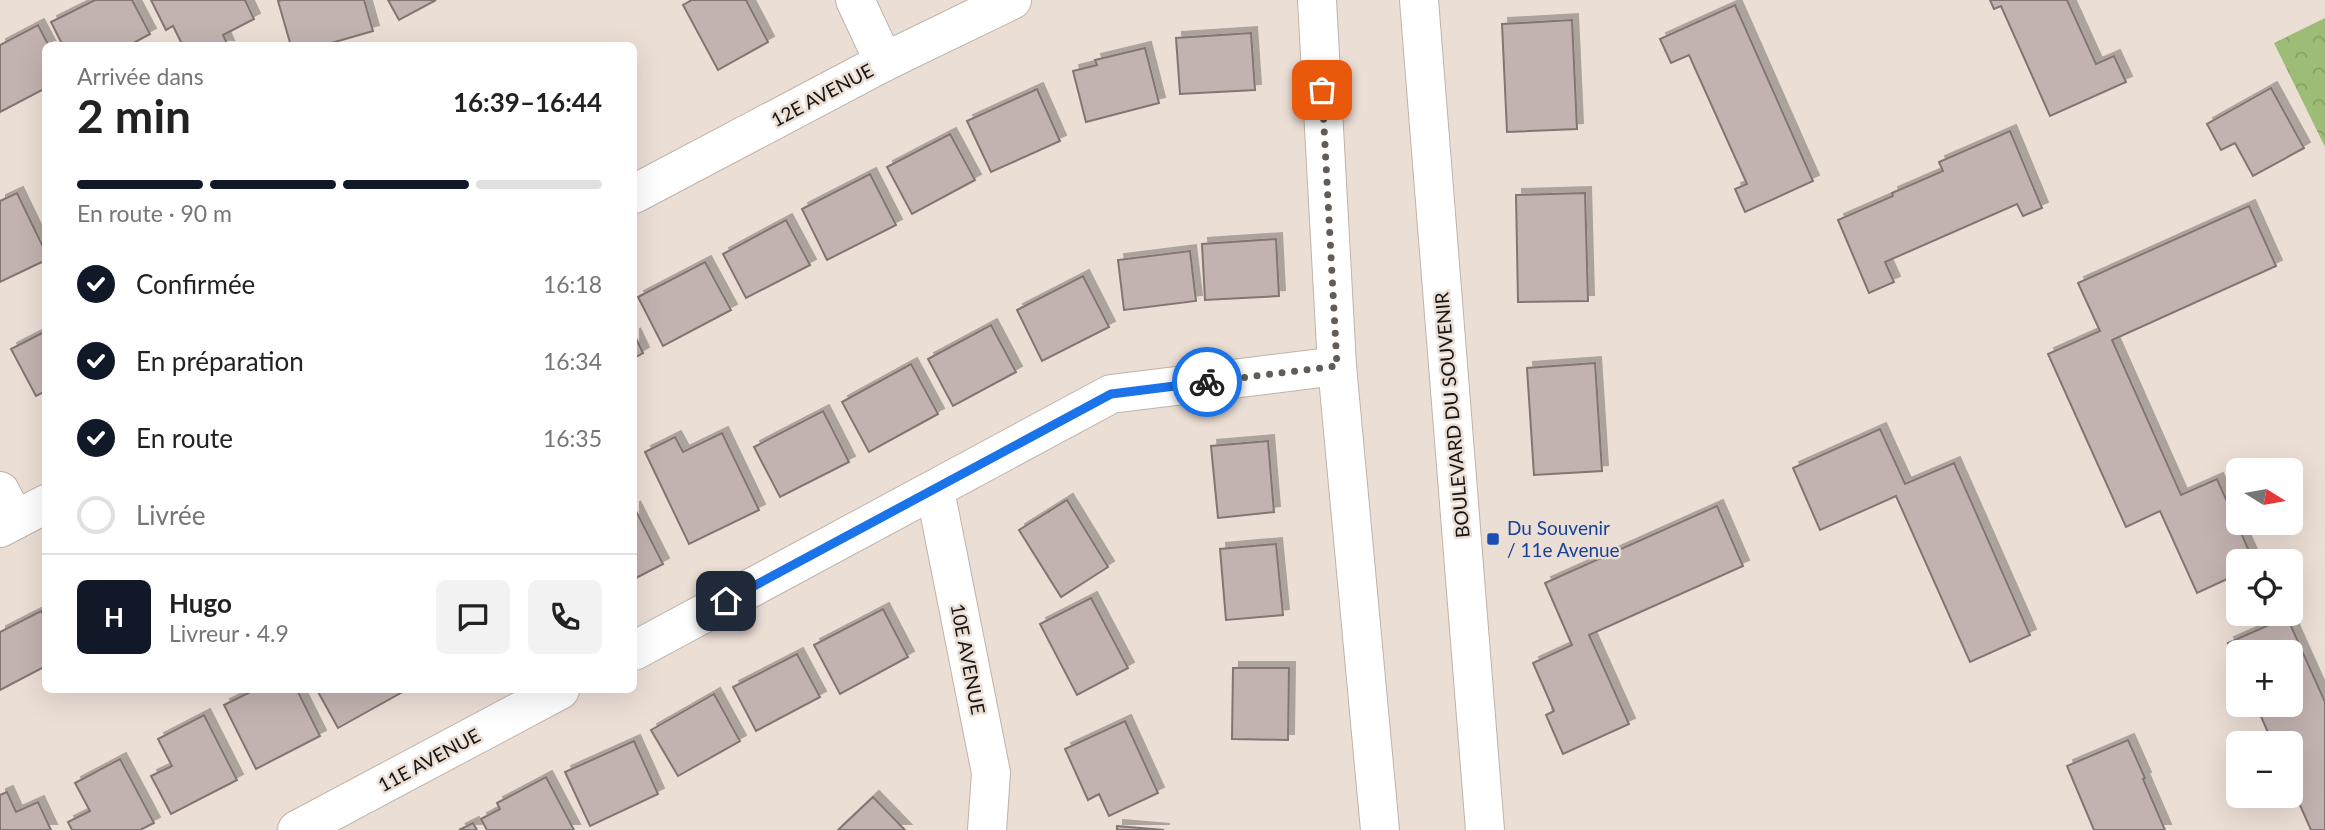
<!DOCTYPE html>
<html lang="fr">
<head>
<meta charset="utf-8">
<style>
  :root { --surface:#fff; --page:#f2f2f2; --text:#222; --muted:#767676; --line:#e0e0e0; --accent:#111827 }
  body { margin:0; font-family:Lato,sans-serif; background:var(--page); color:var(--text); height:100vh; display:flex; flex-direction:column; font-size:26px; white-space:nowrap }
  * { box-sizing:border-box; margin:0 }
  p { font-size:23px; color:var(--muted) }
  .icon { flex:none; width:38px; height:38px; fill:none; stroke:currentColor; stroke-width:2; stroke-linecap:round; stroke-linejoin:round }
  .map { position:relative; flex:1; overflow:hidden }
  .details { position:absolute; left:42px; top:42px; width:595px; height:651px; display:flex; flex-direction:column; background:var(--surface); border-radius:10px; box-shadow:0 7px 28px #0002 }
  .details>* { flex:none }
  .needle { width:46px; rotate:101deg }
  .buttons { position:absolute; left:2226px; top:458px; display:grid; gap:14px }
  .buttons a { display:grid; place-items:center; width:77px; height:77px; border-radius:10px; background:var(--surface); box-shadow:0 7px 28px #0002; font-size:35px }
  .pin { position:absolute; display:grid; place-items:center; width:60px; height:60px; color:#fff; margin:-30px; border-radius:14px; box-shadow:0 4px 10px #0006 }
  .courier { position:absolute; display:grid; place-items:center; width:70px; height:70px; margin:-35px; border:5px solid #1a73e8; border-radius:50%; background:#fff; color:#222; box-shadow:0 2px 9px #0007 }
  .overview em { font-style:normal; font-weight:700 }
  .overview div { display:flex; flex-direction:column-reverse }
  .overview { display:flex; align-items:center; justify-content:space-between; height:119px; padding:0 35px }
  h1 { font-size:46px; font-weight:700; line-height:52px }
  .bar { display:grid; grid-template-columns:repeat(4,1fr); gap:10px 7px; align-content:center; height:84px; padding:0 35px }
  .bar i { height:9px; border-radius:5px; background:var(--line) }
  .bar .on { background:var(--accent) }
  .bar p { grid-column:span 4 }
  .line { display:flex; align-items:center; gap:18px; padding:0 35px; border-top:2px solid var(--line) }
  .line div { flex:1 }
  .round { display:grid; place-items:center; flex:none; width:74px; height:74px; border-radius:10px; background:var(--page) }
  ol { padding:0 35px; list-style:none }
  li { display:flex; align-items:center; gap:21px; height:77px }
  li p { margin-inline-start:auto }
  li .icon { padding:7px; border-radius:50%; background:var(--accent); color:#fff; stroke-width:4 }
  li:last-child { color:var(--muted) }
  li i { width:38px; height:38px; border:4px solid var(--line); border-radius:50% }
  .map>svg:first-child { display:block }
  .park { fill:url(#park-crowns) }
  .building { fill:#c3b3b0; stroke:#837571; stroke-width:2; filter:url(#shadow) }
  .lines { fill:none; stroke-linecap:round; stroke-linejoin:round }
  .minor-casing { stroke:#bfb3aa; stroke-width:40 }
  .minor { stroke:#fff; stroke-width:38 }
  .done { stroke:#625b56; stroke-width:7; stroke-dasharray:0 12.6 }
  .route { stroke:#1a73e8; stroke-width:9 }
  .transit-dot { fill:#1a4fb4; stroke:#ebded5; stroke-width:2.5 }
  .labels { text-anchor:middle; stroke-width:5; stroke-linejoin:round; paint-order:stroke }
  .street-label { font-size:19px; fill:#181411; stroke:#ebded5 }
  .transit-label { font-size:19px; fill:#164399; stroke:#ebded5; text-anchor:start }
</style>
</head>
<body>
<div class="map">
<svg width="2325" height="830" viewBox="0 0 2325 830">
  <defs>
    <pattern id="park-crowns" width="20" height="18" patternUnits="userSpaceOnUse" patternTransform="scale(1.75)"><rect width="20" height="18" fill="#9dbc76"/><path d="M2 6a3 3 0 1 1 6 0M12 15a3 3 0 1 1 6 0" fill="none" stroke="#86a165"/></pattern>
    <filter id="shadow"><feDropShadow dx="6" dy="-6" stdDeviation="0" flood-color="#0004"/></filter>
  </defs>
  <rect width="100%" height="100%" fill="#ebded5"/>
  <path class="park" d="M2325,18V147L2274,43Z"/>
  <g class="building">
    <path d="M95,0H132L150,34L128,46H63L51,22Z"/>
    <path d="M151,0H245L254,19L223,35L228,46H183L173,26L166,30Z"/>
    <path d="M282,0H364L373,31L321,46H291L278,1Z"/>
    <path d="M388,0H436L399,20Z"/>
    <path d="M692,0H746L768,42L718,70L683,5Z"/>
    <path d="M1990,0H2067L2096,64L2114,56L2126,82L2050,116L2001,6L1994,9Z"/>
    <path d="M1735,5L1813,181L1745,212L1735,189L1747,184L1689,55L1671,63L1660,39Z"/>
    <path d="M1572,20L1577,129L1507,132L1502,24Z"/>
    <path d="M38,25L49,46H46V88L0,112V45Z"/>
    <path d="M1251,33L1255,90L1180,94L1176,38Z"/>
    <path d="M1145,48L1159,103L1086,122L1073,71L1097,65L1095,60Z"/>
    <path d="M2271,88L2304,148L2253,176L2235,143L2221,150L2207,124Z"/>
    <path d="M1037,89L1060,141L991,172L967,121Z"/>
    <path d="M2010,131L2042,208L2023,216L2017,204L1885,262L1894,282L1869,293L1838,220L1893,196L1892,193L1943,171L1939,162Z"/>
    <path d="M950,134L975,180L912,214L887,167Z"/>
    <path d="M870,174L896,225L827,260L802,209Z"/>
    <path d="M17,193L46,253V260L0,282V201Z"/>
    <path d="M1585,193L1588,301L1518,302L1516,195Z"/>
    <path d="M2249,206L2276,266L2112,340L2181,495L2217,479L2254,562H2238V574L2197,593L2160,511L2126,527L2048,354L2100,331L2078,283Z"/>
    <path d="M786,220L810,265L746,298L723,254Z"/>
    <path d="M1276,239L1279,296L1205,300L1202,244Z"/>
    <path d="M1190,251L1196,301L1124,310L1118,260Z"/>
    <path d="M705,262L731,310L663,346L638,297Z"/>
    <path d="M1083,276L1109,327L1042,361L1017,310Z"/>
    <path d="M991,325L1016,372L953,406L928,359Z"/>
    <path d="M46,331V391L36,396L11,349Z"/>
    <path d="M634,334L643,353L634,358Z"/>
    <path d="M1595,363L1602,471L1534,475L1527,368Z"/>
    <path d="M911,364L938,414L869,452L842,402Z"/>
    <path d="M823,411L849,462L780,497L754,447Z"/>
    <path d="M1880,429L1905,484L1954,463L2030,635L1970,662L1896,496L1820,530L1793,468Z"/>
    <path d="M722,433L759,510L689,544L645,452L675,437L683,452Z"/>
    <path d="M1268,441L1274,512L1218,518L1211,446Z"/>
    <path d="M1067,500L1108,567L1061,597L1019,530Z"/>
    <path d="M1717,506L1743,566L1589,635L1629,724L1563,754L1546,715L1554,711L1533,663L1572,645L1545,583Z"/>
    <path d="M634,507L663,564L634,579Z"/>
    <path d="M1276,544L1283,615L1226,620L1220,549Z"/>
    <path d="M1091,598L1128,668L1077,695L1040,624Z"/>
    <path d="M883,609L908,657L840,694L814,645Z"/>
    <path d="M41,611L46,619V666L0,690V632Z"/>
    <path d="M2287,617L2325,702V830H2311L2291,785V744H2273L2256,705H2291V653H2238V665L2228,643Z"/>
    <path d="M797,654L820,697L756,731L733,687Z"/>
    <path d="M1233,668H1289L1288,740L1232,739Z"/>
    <path d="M254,690H297L320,736L256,769L224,705Z"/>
    <path d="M317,690H406L338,728Z"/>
    <path d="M714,694L740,741L678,776L651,730Z"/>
    <path d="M204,715L237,780L171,814L151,776L172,766L158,739Z"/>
    <path d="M1125,721L1158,793L1109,816L1099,794L1088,800L1065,749Z"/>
    <path d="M2128,740L2145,778L2143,779L2165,830H2094L2067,766Z"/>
    <path d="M634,741L658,794L590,826L565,772Z"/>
    <path d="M120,759L154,823L140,830H72L68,822L90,811L75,783Z"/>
    <path d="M546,777L574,830H487L481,819L500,809L497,803Z"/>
    <path d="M7,792L16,812L38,802L51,830H0V795Z"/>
    <path d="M873,797L905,830H838Z"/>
    <path d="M473,823L477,830H459Z"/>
    <path d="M1117,826L1164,830H1117Z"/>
  </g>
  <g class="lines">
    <g class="minor-casing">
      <g id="minor">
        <path d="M855,0L884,62"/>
        <path d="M1317,0L1337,366L1380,830"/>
        <path d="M1419,0L1485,830"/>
        <path d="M634,194L884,62L1012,0"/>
        <path d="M935,490L991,773L987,830"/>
        <path d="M0,491L15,520"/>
        <path d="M0,528L46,504"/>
        <path d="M634,651L1111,394L1337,366"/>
        <path d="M297,830L560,690"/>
      </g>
    </g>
    <use href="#minor" class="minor"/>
  </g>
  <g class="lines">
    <path class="done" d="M1207,382L1337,366L1322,90"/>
    <path class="route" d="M726,601L1111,394L1207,382"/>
  </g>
  <rect class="transit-dot" x="1486" y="532" width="14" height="14" rx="3.5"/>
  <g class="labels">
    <g class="street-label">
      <text transform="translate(822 95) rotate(-28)" y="7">12E AVENUE</text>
      <text transform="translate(1452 415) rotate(-95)" y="7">BOULEVARD DU SOUVENIR</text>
      <text transform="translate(968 659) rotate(79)" y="7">10E AVENUE</text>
      <text transform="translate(429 760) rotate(-28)" y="7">11E AVENUE</text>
    </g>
    <g class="transit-label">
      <text x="1507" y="535">Du Souvenir<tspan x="1507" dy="22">/ 11e Avenue</tspan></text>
    </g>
  </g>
</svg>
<div class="buttons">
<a><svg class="needle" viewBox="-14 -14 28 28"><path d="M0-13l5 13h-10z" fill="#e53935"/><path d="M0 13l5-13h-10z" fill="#767676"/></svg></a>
<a><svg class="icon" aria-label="locate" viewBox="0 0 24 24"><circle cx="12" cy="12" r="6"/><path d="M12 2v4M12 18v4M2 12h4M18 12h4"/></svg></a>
<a>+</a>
<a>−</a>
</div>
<div class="pin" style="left:1322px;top:90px;background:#ea580c"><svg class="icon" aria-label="bag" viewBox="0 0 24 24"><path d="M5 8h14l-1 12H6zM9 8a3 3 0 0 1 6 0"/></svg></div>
<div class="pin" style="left:726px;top:601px;background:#1f2937"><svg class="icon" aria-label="home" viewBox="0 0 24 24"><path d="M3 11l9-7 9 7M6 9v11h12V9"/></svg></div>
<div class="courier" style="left:1207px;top:382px"><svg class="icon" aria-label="bike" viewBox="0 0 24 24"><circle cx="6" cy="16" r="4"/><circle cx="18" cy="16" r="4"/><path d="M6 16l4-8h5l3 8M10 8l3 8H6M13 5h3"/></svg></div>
<section class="details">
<div class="overview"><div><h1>2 min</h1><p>Arrivée dans</p></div><em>16:39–16:44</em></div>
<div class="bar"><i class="on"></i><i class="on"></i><i class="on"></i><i></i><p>En route · 90 m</p></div>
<ol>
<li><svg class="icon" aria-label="check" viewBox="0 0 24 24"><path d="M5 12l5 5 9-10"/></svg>Confirmée<p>16:18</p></li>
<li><svg class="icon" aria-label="check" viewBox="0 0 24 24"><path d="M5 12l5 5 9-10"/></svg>En préparation<p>16:34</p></li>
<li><svg class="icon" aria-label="check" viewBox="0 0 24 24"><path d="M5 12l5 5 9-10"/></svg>En route<p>16:35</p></li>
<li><i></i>Livrée</li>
</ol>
<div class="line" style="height:126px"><b class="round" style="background:var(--accent);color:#fff">H</b><div><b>Hugo</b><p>Livreur · 4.9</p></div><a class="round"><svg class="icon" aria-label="chat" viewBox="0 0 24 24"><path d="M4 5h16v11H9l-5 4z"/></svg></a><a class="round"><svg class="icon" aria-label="phone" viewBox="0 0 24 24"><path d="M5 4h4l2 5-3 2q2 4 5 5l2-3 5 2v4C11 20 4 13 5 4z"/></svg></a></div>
</section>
</div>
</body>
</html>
